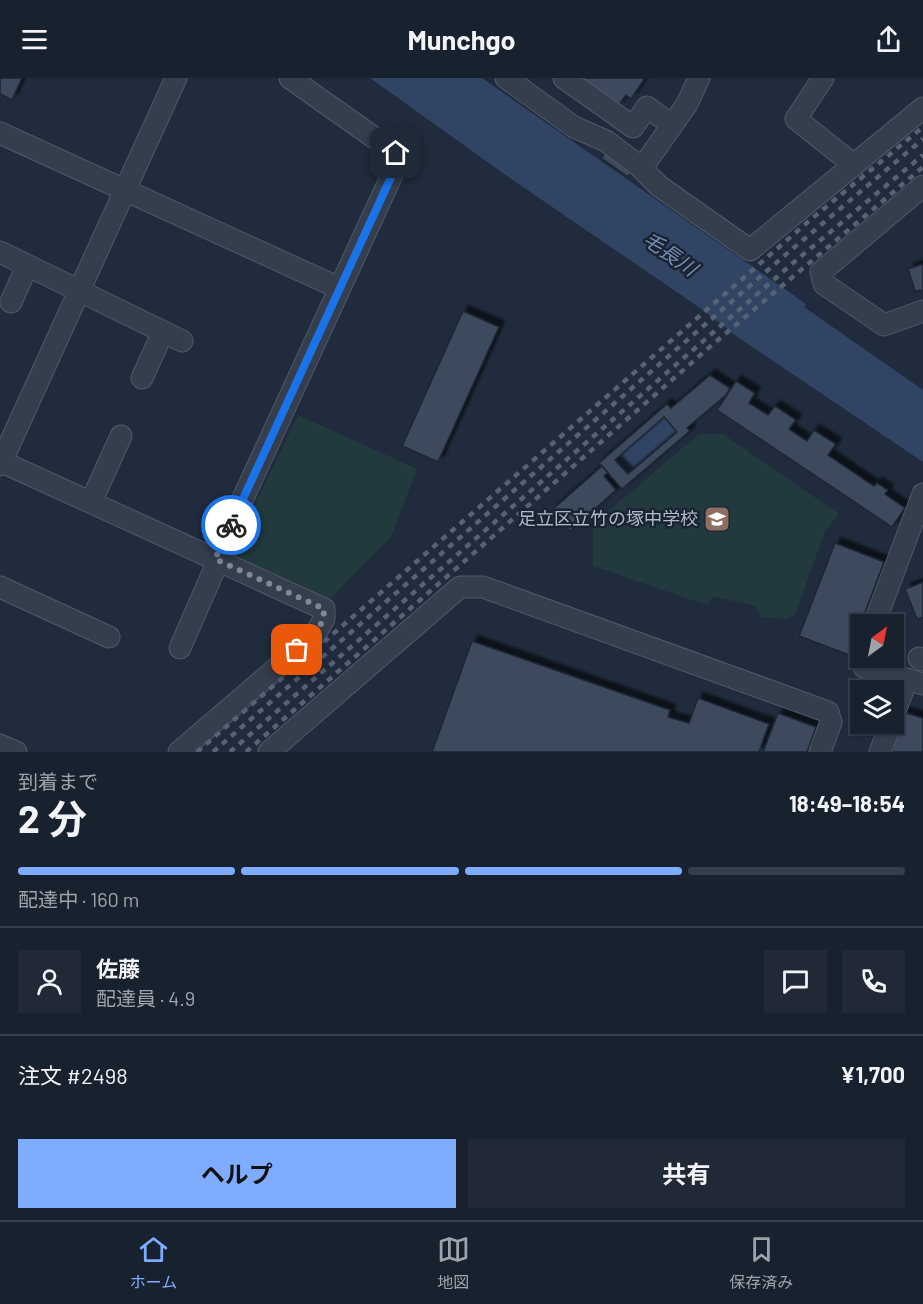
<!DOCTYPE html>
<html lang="ja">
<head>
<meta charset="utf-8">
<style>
  :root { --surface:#18212e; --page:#212936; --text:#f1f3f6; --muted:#9fa3aa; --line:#363e4a; --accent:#7facff }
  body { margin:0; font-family:Barlow,"Noto Sans JP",sans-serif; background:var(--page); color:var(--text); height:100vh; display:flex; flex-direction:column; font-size:22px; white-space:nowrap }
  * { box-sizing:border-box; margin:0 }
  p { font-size:20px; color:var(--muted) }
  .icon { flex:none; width:33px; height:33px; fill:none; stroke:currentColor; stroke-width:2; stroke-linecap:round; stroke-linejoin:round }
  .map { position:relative; height:674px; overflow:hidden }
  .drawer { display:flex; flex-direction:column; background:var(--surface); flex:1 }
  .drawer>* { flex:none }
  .needle { width:39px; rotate:32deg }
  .fabs { position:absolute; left:850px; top:536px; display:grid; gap:12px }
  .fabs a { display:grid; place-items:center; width:54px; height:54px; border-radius:0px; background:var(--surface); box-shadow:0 2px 4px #0004,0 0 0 2px var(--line); font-size:30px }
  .pin { position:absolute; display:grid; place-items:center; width:51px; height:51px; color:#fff; margin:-26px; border-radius:12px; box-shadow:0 3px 9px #0006 }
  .courier { position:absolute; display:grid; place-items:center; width:60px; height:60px; margin:-30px; border:4px solid #1a73e8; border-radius:50%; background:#fff; color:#222; box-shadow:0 2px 8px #0007 }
  .head em { font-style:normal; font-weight:700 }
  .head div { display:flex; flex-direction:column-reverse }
  .head { display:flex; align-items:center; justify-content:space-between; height:102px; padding:0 18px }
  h1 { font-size:39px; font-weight:700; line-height:45px }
  .bar { display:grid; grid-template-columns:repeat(4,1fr); gap:9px 6px; align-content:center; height:72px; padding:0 18px }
  .bar i { height:8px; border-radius:4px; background:var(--line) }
  .bar .active { background:var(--accent) }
  .bar p { grid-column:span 4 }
  .line { display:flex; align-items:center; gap:15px; padding:0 18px; border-top:2px solid var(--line) }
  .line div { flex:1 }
  .round { display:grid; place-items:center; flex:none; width:63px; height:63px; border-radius:0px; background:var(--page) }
  .cta { display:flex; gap:12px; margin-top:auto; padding:12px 18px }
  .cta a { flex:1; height:69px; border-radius:0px; background:var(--accent); color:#111; font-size:24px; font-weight:700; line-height:69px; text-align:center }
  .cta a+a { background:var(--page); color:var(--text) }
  header { display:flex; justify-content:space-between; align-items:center; height:78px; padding:0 18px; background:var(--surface); font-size:27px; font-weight:700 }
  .dock { display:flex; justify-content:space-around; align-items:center; height:84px; border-top:2px solid var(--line); background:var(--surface); font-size:16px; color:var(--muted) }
  .dock a { display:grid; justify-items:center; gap:3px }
  .dock .active { color:var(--accent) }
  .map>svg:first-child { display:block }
  .green { fill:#223a3e }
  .water { fill:#314464 }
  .building { fill:#3c4a5d; stroke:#1c2534; stroke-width:1.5; fill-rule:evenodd; filter:url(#shadow) }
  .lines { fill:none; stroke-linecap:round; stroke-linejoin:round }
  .minor-casing { stroke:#505968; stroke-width:23 }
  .minor { stroke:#343e4d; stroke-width:21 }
  .rail { stroke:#566275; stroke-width:4.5; stroke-dasharray:6 6; stroke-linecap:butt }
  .done { stroke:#7e8898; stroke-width:6; stroke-dasharray:0 10.8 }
  .route { stroke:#1a73e8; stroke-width:8 }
  .labels { text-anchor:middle; stroke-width:5; stroke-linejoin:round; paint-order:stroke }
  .poi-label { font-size:18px; fill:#b0b9c9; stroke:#1a2332; text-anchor:end }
  .water-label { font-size:20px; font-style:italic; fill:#758eb3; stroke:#1a2332 }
</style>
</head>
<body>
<header><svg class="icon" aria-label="menu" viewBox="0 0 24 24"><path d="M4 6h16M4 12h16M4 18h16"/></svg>Munchgo<svg class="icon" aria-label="share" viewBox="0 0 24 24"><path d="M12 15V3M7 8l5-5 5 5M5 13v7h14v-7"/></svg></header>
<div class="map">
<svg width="923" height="674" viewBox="0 0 923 674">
  <defs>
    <filter id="shadow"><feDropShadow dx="5.5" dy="-5.5" stdDeviation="1.5" flood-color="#0009"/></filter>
  </defs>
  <rect width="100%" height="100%" fill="#202c3d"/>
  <g class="green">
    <path d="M298,337L417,391L391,459L327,524L236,484L232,474Z"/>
    <path d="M699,356H723L839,436L825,453L795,537L785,541L761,539L755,528L713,518L707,527L593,488V446Z"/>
  </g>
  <g class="water">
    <path d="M370,0H482L806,226L804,229L923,312V384L739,260L700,230L507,98Z"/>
    <path d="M664,339L677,354L628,396L615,382Z"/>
  </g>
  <g class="building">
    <path d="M0,0H22L12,22L0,16Z"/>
    <path d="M578,0H645L631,21L626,17L618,28Z"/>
    <path d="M609,70L635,89L628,99L601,80Z"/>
    <path d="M923,186V212L915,213L908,191Z"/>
    <path d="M463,233L499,249L438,384L402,368Z"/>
    <path d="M710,297L730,310L726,317L687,350L690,353L622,411L599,385L667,326L671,330ZM664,339L677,354L628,396L615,382Z"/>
    <path d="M736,303L755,315L749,325L768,337L775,328L796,342L789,351L807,363L814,352L836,366L828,377L874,408L877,405L888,412L885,416L905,430L892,449L717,332Z"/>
    <path d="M602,388L608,395L604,398L616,412L570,453L552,432Z"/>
    <path d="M835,465L884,484L849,577L799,558Z"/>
    <path d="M923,504V539L917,541L905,511Z"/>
    <path d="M472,563L670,632L668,639L689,645L698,620L769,646L759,674H432Z"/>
    <path d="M903,634L923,640V674H892Z"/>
    <path d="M778,635L816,649L807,674H763Z"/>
  </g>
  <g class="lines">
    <g class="minor-casing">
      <g id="minor">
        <path d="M506,0L574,49L606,63L638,87L659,108L750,172L923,30"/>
        <path d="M564,0L633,49L647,29L672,47"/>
        <path d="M823,0L796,41L854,87"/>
        <path d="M0,55L339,210"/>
        <path d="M642,90L687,26L699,0"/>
        <path d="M923,108L821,194L824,206L884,247L923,233"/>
        <path d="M0,174L182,263"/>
        <path d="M11,224L27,188"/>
        <path d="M142,300L163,254"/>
        <path d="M0,383L324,531V541L314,558L179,674"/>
        <path d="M0,387L176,0"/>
        <path d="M91,424L121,358"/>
        <path d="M215,481L398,84L396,75L290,0"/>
        <path d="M0,509L109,559"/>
        <path d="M874,546L923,416"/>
        <path d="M180,570L218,483"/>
        <path d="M862,579L864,589L923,606"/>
        <path d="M919,580L923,582"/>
        <path d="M894,636L907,601"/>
        <path d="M0,667L16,674"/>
        <path d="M269,674L460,509H483L828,634L831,644L820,674"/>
        <path d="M880,674L891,645"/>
      </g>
    </g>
    <use href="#minor" class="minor"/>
    <g class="rail">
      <path d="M197,674L809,143L923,49"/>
      <path d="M213,674L784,178L923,61"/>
      <path d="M230,674L793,185L923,77"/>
      <path d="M246,674L712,267L923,89"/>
    </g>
  </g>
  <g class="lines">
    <path class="done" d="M231,447L215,481L324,531C324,550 311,560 297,572"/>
    <path class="route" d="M231,447L398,84L396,75"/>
  </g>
  <defs>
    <g id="school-square" transform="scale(1.35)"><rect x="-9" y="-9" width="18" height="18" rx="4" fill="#8d6e63" stroke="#1a2332"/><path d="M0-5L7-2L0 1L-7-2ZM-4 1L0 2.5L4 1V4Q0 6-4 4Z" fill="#fff"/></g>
  </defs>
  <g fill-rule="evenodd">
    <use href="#school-square" x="717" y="441"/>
  </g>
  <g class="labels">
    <g class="poi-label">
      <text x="698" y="447">足立区立竹の塚中学校</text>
    </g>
    <g class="water-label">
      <text transform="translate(670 176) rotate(35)" y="7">毛長川</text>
    </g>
  </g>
</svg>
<div class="fabs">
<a><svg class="needle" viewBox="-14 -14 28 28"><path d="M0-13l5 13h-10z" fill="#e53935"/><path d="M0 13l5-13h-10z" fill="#9fa3aa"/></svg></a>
<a><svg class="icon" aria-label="layers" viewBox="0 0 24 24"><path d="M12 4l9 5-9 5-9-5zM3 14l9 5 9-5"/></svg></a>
</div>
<div class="pin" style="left:297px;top:572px;background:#ea580c"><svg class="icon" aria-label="bag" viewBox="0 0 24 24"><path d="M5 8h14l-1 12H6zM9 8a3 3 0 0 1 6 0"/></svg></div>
<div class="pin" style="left:396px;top:75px;background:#1f2937"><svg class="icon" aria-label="home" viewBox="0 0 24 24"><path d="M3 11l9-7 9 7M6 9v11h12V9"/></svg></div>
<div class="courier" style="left:231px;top:447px"><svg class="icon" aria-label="bike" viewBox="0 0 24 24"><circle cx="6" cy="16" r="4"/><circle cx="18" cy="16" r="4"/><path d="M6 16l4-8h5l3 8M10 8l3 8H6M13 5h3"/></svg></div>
</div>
<section class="drawer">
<div class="head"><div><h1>2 分</h1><p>到着まで</p></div><em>18:49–18:54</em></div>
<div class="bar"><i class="active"></i><i class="active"></i><i class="active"></i><i></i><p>配達中 · 160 m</p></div>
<div class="line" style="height:108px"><a class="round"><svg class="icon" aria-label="person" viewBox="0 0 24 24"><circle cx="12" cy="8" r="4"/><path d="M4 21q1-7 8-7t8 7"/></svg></a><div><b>佐藤</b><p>配達員 · 4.9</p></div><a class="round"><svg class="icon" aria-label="chat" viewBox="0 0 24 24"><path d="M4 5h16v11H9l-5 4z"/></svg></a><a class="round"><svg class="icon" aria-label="phone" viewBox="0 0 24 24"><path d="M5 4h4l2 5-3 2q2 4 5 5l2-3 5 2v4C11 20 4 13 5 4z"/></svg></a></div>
<div class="line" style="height:78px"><div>注文 #2498</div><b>¥1,700</b></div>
<div class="cta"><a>ヘルプ</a><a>共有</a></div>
</section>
<nav class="dock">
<a class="active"><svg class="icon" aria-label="home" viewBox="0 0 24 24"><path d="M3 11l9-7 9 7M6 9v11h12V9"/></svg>ホーム</a>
<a><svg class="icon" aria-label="map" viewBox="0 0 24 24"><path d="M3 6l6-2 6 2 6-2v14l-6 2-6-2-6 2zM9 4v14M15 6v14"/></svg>地図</a>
<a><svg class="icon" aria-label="saved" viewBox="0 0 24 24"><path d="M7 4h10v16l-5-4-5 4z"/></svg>保存済み</a>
</nav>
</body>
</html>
